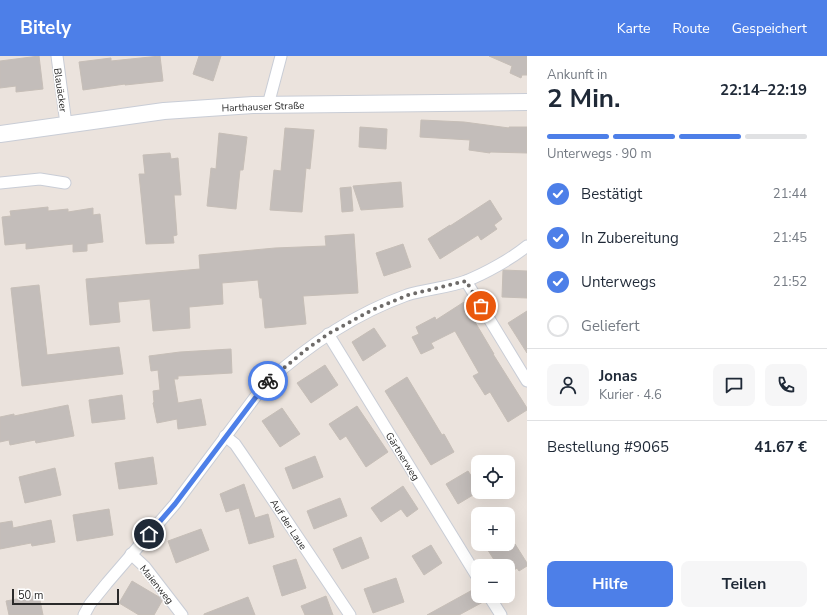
<!DOCTYPE html>
<html lang="de">
<head>
<meta charset="utf-8">
<style>
  :root { --surface:#fff; --page:#f6f6f7; --text:#1f2937; --muted:#747a83; --line:#e0e1e3; --accent:#4d7fe8 }
  body { margin:0; font-family:"Nunito Sans",sans-serif; background:var(--page); color:var(--text); height:100vh; display:flex; flex-direction:column; font-size:15px; white-space:nowrap }
  * { box-sizing:border-box; margin:0 }
  p { font-size:13px; color:var(--muted) }
  .icon { flex:none; width:22px; height:22px; fill:none; stroke:currentColor; stroke-width:2; stroke-linecap:round; stroke-linejoin:round }
  .map { position:relative; flex:1; overflow:hidden }
  .side { display:flex; flex-direction:column; background:var(--surface); width:300px }
  .side>* { flex:none }
  .controls { position:absolute; left:471px; top:399px; display:grid; gap:8px }
  .controls a { display:grid; place-items:center; width:44px; height:44px; border-radius:8px; background:var(--surface); box-shadow:0 4px 16px #0002; font-size:20px }
  .scale { position:absolute; left:12px; bottom:10px; width:107px; box-sizing:border-box; padding-left:4px; border:2px solid #2a2a2a; border-top:0; font-size:11px; line-height:14px; white-space:nowrap; color:#2a2a2a; -webkit-text-stroke:3px #fff; paint-order:stroke }
  .pin { position:absolute; display:grid; place-items:center; width:34px; height:34px; color:#fff; margin:-17px; border:2px solid #fff; border-radius:50%; box-shadow:0 1px 4px #0007 }
  .courier { position:absolute; display:grid; place-items:center; width:40px; height:40px; margin:-20px; border:3px solid #4d7fe8; border-radius:50%; background:#fff; color:#222; box-shadow:0 1px 5px #0007 }
  .overview em { font-style:normal; font-weight:700 }
  .overview div { display:flex; flex-direction:column-reverse }
  .overview { display:flex; align-items:center; justify-content:space-between; height:68px; padding:0 20px }
  h1 { font-size:26px; font-weight:700; line-height:30px }
  .bar { display:grid; grid-template-columns:repeat(4,1fr); gap:6px 4px; align-content:center; height:48px; padding:0 20px }
  .bar i { height:5px; border-radius:3px; background:var(--line) }
  .bar .active { background:var(--accent) }
  .bar p { grid-column:span 4 }
  .line { display:flex; align-items:center; gap:10px; padding:0 20px; border-top:1px solid var(--line) }
  .line div { flex:1 }
  .round { display:grid; place-items:center; flex:none; width:42px; height:42px; border-radius:8px; background:var(--page) }
  ol { padding:0 20px; list-style:none }
  li { display:flex; align-items:center; gap:12px; height:44px }
  li p { margin-inline-start:auto }
  li .icon { padding:4px; border-radius:50%; background:var(--accent); color:#fff; stroke-width:4 }
  li:last-child { color:var(--muted) }
  li i { width:22px; height:22px; border:2px solid var(--line); border-radius:50% }
  .button { display:flex; gap:8px; margin-top:auto; padding:8px 20px }
  .button a { flex:1; height:46px; border-radius:8px; background:var(--accent); color:#fff; font-size:16px; font-weight:700; line-height:46px; text-align:center }
  .button a+a { background:var(--page); color:var(--text) }
  header { display:flex; align-items:center; gap:24px; box-sizing:border-box; height:56px; padding:0 20px; background:var(--accent); color:#fff }
  header strong { font-size:19px }
  nav { display:flex; gap:22px; margin-inline-start:auto; font-size:14px }
  main { display:flex; flex:1; min-height:0 }
  .map>svg:first-child { display:block }
  .building { fill:#c3bdba; stroke:#c6beb7 }
  .lines { fill:none; stroke-linecap:round; stroke-linejoin:round }
  .street-casing { stroke:#c9cdd6; stroke-width:13 }
  .secondary-casing { stroke:#c9cdd6; stroke-width:18 }
  .street { stroke:#fff; stroke-width:11 }
  .secondary { stroke:#fff; stroke-width:16 }
  .done { stroke:#6e6b69; stroke-width:4; stroke-dasharray:0 7.2 }
  .route { stroke:#4d7fe8; stroke-width:5 }
  .labels { text-anchor:middle; stroke-width:3; stroke-linejoin:round; paint-order:stroke }
  .street-label { font-size:10px; fill:#2a2a2a; stroke:#fff }
</style>
</head>
<body>
<header>
<strong>Bitely</strong>
<nav><a>Karte</a><a>Route</a><a>Gespeichert</a></nav>
</header>
<main>
<div class="map">
<svg width="527" height="559" viewBox="0 0 527 559">
  <rect width="100%" height="100%" fill="#ebe3dd"/>
  <g class="building">
    <path d="M39,0L43,33L16,36V30L0,32V5Z"/>
    <path d="M160,0L163,25L125,29V28L83,34L79,6L111,2V5Z"/>
    <path d="M199,0H221L213,25L193,18Z"/>
    <path d="M489,0H527V19H522L521,22L510,17L512,10Z"/>
    <path d="M421,64L464,66L509,72V71H527V97L490,96V97L469,94L470,84L420,81Z"/>
    <path d="M360,71L387,73L386,93L359,91Z"/>
    <path d="M285,72L314,74L310,113L306,112L302,156L270,154L274,114L281,115Z"/>
    <path d="M219,77L247,81L243,114H240L236,153L207,150L211,112L216,113Z"/>
    <path d="M170,97L171,103L178,102L181,139H174L177,179L173,180L174,187L146,188L139,118H145L143,99Z"/>
    <path d="M401,126L403,151L361,154L353,130Z"/>
    <path d="M351,131L353,155L342,156L340,132Z"/>
    <path d="M490,144L502,163L494,169L497,173L481,184L478,179L440,203L428,183L450,169V170Z"/>
    <path d="M48,151V155L68,153V156L93,152V159L100,158L103,186L87,188V195L73,196V188L26,193V187L5,189L2,161L11,160L10,155Z"/>
    <path d="M354,178L358,237L303,240L306,268L265,272L262,242H260L258,224L222,227L223,248L189,251L190,272L153,275L150,243L118,246L120,266L90,269L86,223L200,213L199,199L275,192L326,190L325,180Z"/>
    <path d="M403,188L411,211L384,220L376,197Z"/>
    <path d="M503,214L527,215V242L502,241Z"/>
    <path d="M39,229L47,299L119,291L123,318L22,330L11,232Z"/>
    <path d="M464,246L476,266H475L494,298H493L527,352V354L508,366L490,336L485,339L473,320L479,317L455,275L431,287L434,292L421,298L412,281L419,278L416,271L435,261L436,264Z"/>
    <path d="M527,255V297L508,267Z"/>
    <path d="M374,272L386,290L363,305L352,286Z"/>
    <path d="M231,293L232,317L178,320V323H174L178,347L201,343L206,369L178,373L177,363L157,367L153,347L154,346L153,335L160,334L158,314L151,315L149,300L180,296Z"/>
    <path d="M325,309L338,329L311,347L297,327Z"/>
    <path d="M407,321L442,379L444,378L454,396L431,409L385,335Z"/>
    <path d="M122,339L125,363L92,367L89,344Z"/>
    <path d="M68,349L74,380L36,387L35,384L10,389L9,384L0,386V361L14,358V360Z"/>
    <path d="M357,350L388,396L366,411L346,380L340,384L329,368Z"/>
    <path d="M282,352L300,378L280,391L262,365Z"/>
    <path d="M315,400L323,421L293,433L285,412Z"/>
    <path d="M153,401L157,428L119,433L115,407Z"/>
    <path d="M55,412L61,439L25,447L19,421Z"/>
    <path d="M468,415L478,430V436L458,448L446,428Z"/>
    <path d="M244,428L255,462L268,458L274,481L249,488L239,452L226,456L220,438Z"/>
    <path d="M403,430L418,453L407,461L401,453L381,466L371,452Z"/>
    <path d="M340,442L347,460L314,473L307,455Z"/>
    <path d="M109,453L113,479L77,485L73,459Z"/>
    <path d="M51,464L55,486L32,490L31,487L0,493V467L12,465L13,472Z"/>
    <path d="M201,473L209,494L176,507L168,485Z"/>
    <path d="M361,481L369,502L342,513L333,493Z"/>
    <path d="M484,488H515L527,507V510L519,515L517,512L508,518V510H498Z"/>
    <path d="M431,489L442,507L424,519L412,500Z"/>
    <path d="M296,503L306,532L282,540L273,510Z"/>
    <path d="M396,522L404,546L373,557L364,533Z"/>
    <path d="M132,525L159,541L162,545L154,559H139L119,547Z"/>
    <path d="M476,532L478,536V540H480L483,546L459,559H427Z"/>
    <path d="M39,539L43,559H9L6,545Z"/>
    <path d="M326,540L333,559H305L301,550Z"/>
    <path d="M248,541L255,559H204V558Z"/>
  </g>
  <g class="lines">
    <g class="street-casing">
      <g id="street">
        <path d="M57,0L66,68"/>
        <path d="M268,49L281,0"/>
        <path d="M0,127L40,123L65,127"/>
        <path d="M466,225L527,325"/>
        <path d="M328,278L478,522"/>
        <path d="M225,380L235,388L246,404L350,559"/>
        <path d="M131,498L145,511L182,559"/>
        <path d="M489,540L501,559"/>
        <path d="M84,559L90,548L107,527L175,448L265,328C307,290 354,258 407,239C426,233 447,232 466,225C486,217 511,203 527,190"/>
      </g>
    </g>
    <g class="secondary-casing">
      <path id="secondary" d="M0,78L164,55L253,49L527,46"/>
    </g>
    <use href="#street" class="street"/>
    <use href="#secondary" class="secondary"/>
  </g>
  <g class="lines">
    <path class="done" d="M268,325L307,293L328,278L372,254L408,239L466,225L481,250"/>
    <path class="route" d="M149,478L175,448L268,325"/>
  </g>
  <g class="labels">
    <g class="street-label">
      <text transform="translate(61 34) rotate(82)" y="4">Blauäcker</text>
      <text transform="translate(263 50) rotate(-2)" y="4">Harthauser Straße</text>
      <text transform="translate(403 400) rotate(58)" y="4">Gärtnerweg</text>
      <text transform="translate(289 468) rotate(57)" y="4">Auf der Laue</text>
      <text transform="translate(157 528) rotate(51)" y="4">Maienweg</text>
    </g>
  </g>
</svg>
<div class="controls">
<a><svg class="icon" aria-label="locate" viewBox="0 0 24 24"><circle cx="12" cy="12" r="6"/><path d="M12 2v4M12 18v4M2 12h4M18 12h4"/></svg></a>
<a>+</a>
<a>−</a>
</div>
<div class="scale">50 m</div>
<div class="pin" style="left:481px;top:250px;background:#ea580c"><svg class="icon" aria-label="bag" viewBox="0 0 24 24"><path d="M5 8h14l-1 12H6zM9 8a3 3 0 0 1 6 0"/></svg></div>
<div class="pin" style="left:149px;top:478px;background:#1f2937"><svg class="icon" aria-label="home" viewBox="0 0 24 24"><path d="M3 11l9-7 9 7M6 9v11h12V9"/></svg></div>
<div class="courier" style="left:268px;top:325px"><svg class="icon" aria-label="bike" viewBox="0 0 24 24"><circle cx="6" cy="16" r="4"/><circle cx="18" cy="16" r="4"/><path d="M6 16l4-8h5l3 8M10 8l3 8H6M13 5h3"/></svg></div>
</div>
<section class="side">
<div class="overview"><div><h1>2 Min.</h1><p>Ankunft in</p></div><em>22:14–22:19</em></div>
<div class="bar"><i class="active"></i><i class="active"></i><i class="active"></i><i></i><p>Unterwegs · 90 m</p></div>
<ol>
<li><svg class="icon" aria-label="check" viewBox="0 0 24 24"><path d="M5 12l5 5 9-10"/></svg>Bestätigt<p>21:44</p></li>
<li><svg class="icon" aria-label="check" viewBox="0 0 24 24"><path d="M5 12l5 5 9-10"/></svg>In Zubereitung<p>21:45</p></li>
<li><svg class="icon" aria-label="check" viewBox="0 0 24 24"><path d="M5 12l5 5 9-10"/></svg>Unterwegs<p>21:52</p></li>
<li><i></i>Geliefert</li>
</ol>
<div class="line" style="height:72px"><a class="round"><svg class="icon" aria-label="person" viewBox="0 0 24 24"><circle cx="12" cy="8" r="4"/><path d="M4 21q1-7 8-7t8 7"/></svg></a><div><b>Jonas</b><p>Kurier · 4.6</p></div><a class="round"><svg class="icon" aria-label="chat" viewBox="0 0 24 24"><path d="M4 5h16v11H9l-5 4z"/></svg></a><a class="round"><svg class="icon" aria-label="phone" viewBox="0 0 24 24"><path d="M5 4h4l2 5-3 2q2 4 5 5l2-3 5 2v4C11 20 4 13 5 4z"/></svg></a></div>
<div class="line" style="height:52px"><div>Bestellung #9065</div><b>41.67 €</b></div>
<div class="button"><a>Hilfe</a><a>Teilen</a></div>
</section>
</main>
</body>
</html>
